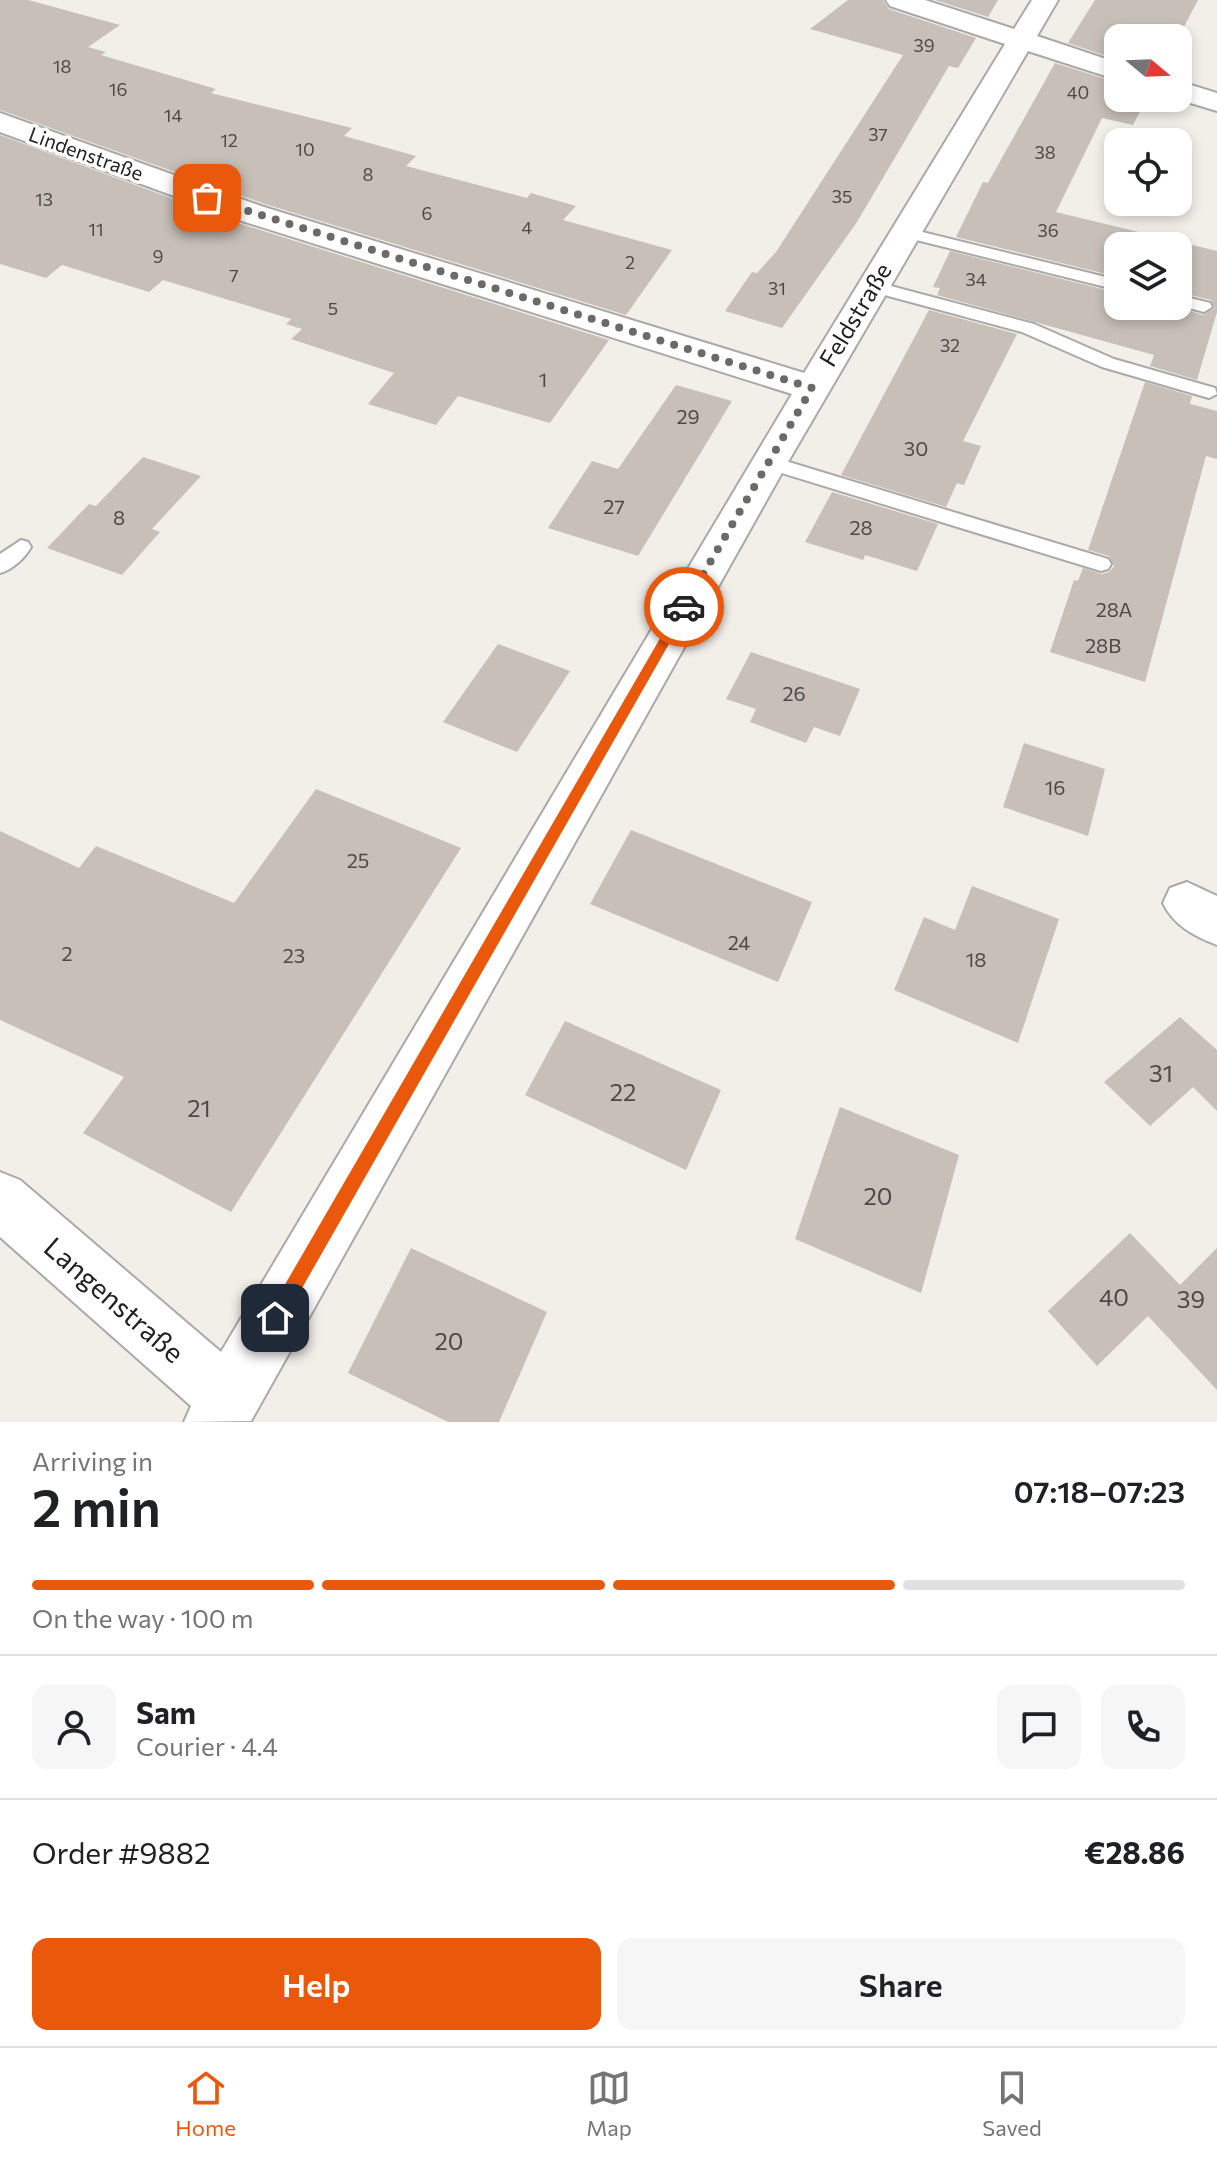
<!DOCTYPE html>
<html lang="en">
<head>
<meta charset="utf-8">
<style>
  :root { --surface:#fff; --page:#f6f6f6; --text:#202124; --muted:#757577; --line:#e0e0e0; --accent:#ea580c }
  body { margin:0; font-family:Commissioner,sans-serif; background:var(--page); color:var(--text); height:100vh; display:flex; flex-direction:column; font-size:30px; white-space:nowrap }
  * { box-sizing:border-box; margin:0 }
  p { font-size:26px; color:var(--muted) }
  .icon { flex:none; width:44px; height:44px; fill:none; stroke:currentColor; stroke-width:2; stroke-linecap:round; stroke-linejoin:round }
  .map { position:relative; height:1422px; overflow:hidden }
  .panel { display:flex; flex-direction:column; background:var(--surface); flex:1 }
  .panel>* { flex:none }
  .needle { width:52px; rotate:109deg }
  .fabs { position:absolute; left:1104px; top:24px; display:grid; gap:16px }
  .fabs a { display:grid; place-items:center; width:88px; height:88px; border-radius:16px; background:var(--surface); box-shadow:0 4px 12px #0003; font-size:40px }
  .pin { position:absolute; display:grid; place-items:center; width:68px; height:68px; color:#fff; margin:-34px; border-radius:16px; box-shadow:0 4px 12px #0006 }
  .courier { position:absolute; display:grid; place-items:center; width:80px; height:80px; margin:-40px; border:6px solid #ea580c; border-radius:50%; background:#fff; color:#222; box-shadow:0 2px 10px #0007 }
  .overview em { font-style:normal; font-weight:600 }
  .overview div { display:flex; flex-direction:column-reverse }
  .overview { display:flex; align-items:center; justify-content:space-between; height:136px; padding:0 32px }
  h1 { font-size:52px; font-weight:600; line-height:60px }
  .bar { display:grid; grid-template-columns:repeat(4,1fr); gap:12px 8px; align-content:center; height:96px; padding:0 32px }
  .bar i { height:10px; border-radius:6px; background:var(--line) }
  .bar .current { background:var(--accent) }
  .bar p { grid-column:span 4 }
  .line { display:flex; align-items:center; gap:20px; padding:0 32px; border-top:2px solid var(--line) }
  .line div { flex:1 }
  .round { display:grid; place-items:center; flex:none; width:84px; height:84px; border-radius:16px; background:var(--page) }
  .primary-button { display:flex; gap:16px; margin-top:auto; padding:16px 32px }
  .primary-button a { flex:1; height:92px; border-radius:16px; background:var(--accent); color:#fff; font-size:32px; font-weight:600; line-height:92px; text-align:center }
  .primary-button a+a { background:var(--page); color:var(--text) }
  .tab-bar { display:flex; justify-content:space-around; align-items:center; height:112px; border-top:2px solid var(--line); background:var(--surface); font-size:22px; color:var(--muted) }
  .tab-bar a { display:grid; justify-items:center; gap:4px }
  .tab-bar .current { color:var(--accent) }
  .map>svg:first-child { display:block }
  .building { fill:#c7bfb8 }
  .lines { fill:none; stroke-linecap:round; stroke-linejoin:round }
  .service-casing { stroke:#a9a9a9; stroke-width:4 }
  .minor-casing { stroke:#a9a9a9; stroke-width:4 }
  .service { fill:#fff; fill-rule:evenodd }
  .minor { fill:#fff; fill-rule:evenodd }
  .route { fill:#ea580c }
  .done { stroke:#6b6a68; stroke-width:8; stroke-dasharray:0 14.4 }
  .labels { text-anchor:middle; stroke-width:7; stroke-linejoin:round; paint-order:stroke }
  .far-number-label { font-size:18px; fill:#4b4948 }
  .far-street-label { font-size:20px; fill:#222; stroke:#fff }
  .number-label { font-size:20px; fill:#4b4948 }
  .street-label { font-size:24px; fill:#222; stroke:#fff }
  .near-number-label { font-size:24px; fill:#4b4948 }
  .near-street-label { font-size:28px; fill:#222; stroke:#fff }
</style>
</head>
<body>
<div class="map">
<svg width="1217" height="1422" viewBox="0 0 1217 1422">
  <rect width="100%" height="100%" fill="#f2efe9"/>
  <g class="building">
    <path d="M0,0H28L120,25L88,47L106,52L101,55L216,89L211,93L352,128L344,136L416,156L406,166L527,198L531,193L576,206L563,220L672,250L626,315L265,204L0,110Z"/>
    <path d="M848,0H883L889,9L976,38L958,68L949,66L857,222L782,328L725,311L752,272L757,273L776,252L903,55L810,29Z"/>
    <path d="M935,0H998L988,17Z"/>
    <path d="M1095,0H1198L1178,38H1118V60L1068,43Z"/>
    <path d="M1055,63L1118,83V98H1147L1133,125L1102,118L1056,212L1217,251V312L1197,380L1150,366L1154,355L937,295L940,288L933,287L950,251L1118,293V306H1175L1203,315L1215,308L1211,300L1178,292V246H1118V277L956,237L983,182L988,183Z"/>
    <path d="M0,135L241,224L609,340L550,423L458,396L436,425L368,404L394,373L291,339L302,329L286,324L291,319L163,280L149,292L62,265L46,278L0,264Z"/>
    <path d="M929,310L1017,334L963,441L981,446L964,485L957,483L946,507L841,475Z"/>
    <path d="M1145,382L1192,396L1190,404L1217,411V459L1206,456L1145,682L1050,652L1074,580L1078,581L1083,568L1102,574L1109,572L1114,566L1109,556L1088,550Z"/>
    <path d="M676,385L732,401L638,556L548,528L592,461L618,469Z"/>
    <path d="M143,457L201,476L152,529L160,532L122,575L47,548L89,504L96,506Z"/>
    <path d="M832,492L938,524L917,571L865,555L863,560L805,542Z"/>
    <path d="M498,644L570,671L517,752L443,722Z"/>
    <path d="M751,652L860,689L840,736L814,727L806,743L750,722L756,709L726,699Z"/>
    <path d="M1024,743L1105,769L1088,836L1003,807Z"/>
    <path d="M316,789L461,848L231,1212L83,1133L124,1077L0,1020V831L79,868L96,846L234,903Z"/>
    <path d="M631,830L812,902L778,982L590,904Z"/>
    <path d="M972,886L1059,919L1018,1043L894,990L924,917L955,930Z"/>
    <path d="M1180,1017L1217,1050V1111L1193,1087L1150,1126L1104,1082Z"/>
    <path d="M565,1021L721,1090L686,1170L525,1095Z"/>
    <path d="M840,1107L959,1155L921,1293L795,1239Z"/>
    <path d="M1130,1233L1180,1285L1217,1248V1390L1148,1316L1097,1366L1048,1311Z"/>
    <path d="M411,1248L547,1312L499,1422H448L348,1373Z"/>
  </g>
  <g class="lines">
    <g class="service-casing">
      <g id="service">
        <path d="M906,228L1118,280V290L900,236V230Z"/>
        <path d="M872,281L1034,324L1114,359L1215,388L1217,394L1209,398L1102,367L1022,332L866,290L864,286L866,282Z"/>
        <path d="M1178,295L1210,303L1212,307L1204,312L1178,305Z"/>
        <path d="M769,456L1108,559L1111,564L1108,569L1101,571L762,467L760,462L762,457Z"/>
        <path d="M21,540L28,542L31,547C25,558 12,570 0,573V554Z"/>
      </g>
    </g>
    <g class="minor-casing">
      <g id="minor">
        <path d="M886,0H925L1014,29L1032,0H1058L1037,36L1118,63V80L1028,51L788,462L251,1421L184,1422L191,1406L0,1237V1172L20,1180L221,1352L792,394L242,221L0,132V113L264,207L804,373L1005,44L890,6Z"/>
        <path d="M1178,81L1217,93V111L1174,98H1178Z"/>
        <path d="M1187,882L1217,896V945C1194,936 1173,925 1163,903L1170,888Z"/>
      </g>
    </g>
    <use href="#service" class="service"/>
    <use href="#minor" class="minor"/>
  </g>
  <path class="route" d="M684,603L690,607L281,1325L275,1327L269,1325L266,1318L269,1312L680,604Z"/>
  <g class="lines">
    <path class="done" d="M207,198L812,388L684,607"/>
  </g>
  <g class="labels">
    <g class="far-number-label">
      <text x="924" y="52">39</text>
      <text x="62" y="73">18</text>
      <text x="118" y="96">16</text>
      <text x="1078" y="99">40</text>
      <text x="173" y="122">14</text>
      <text x="878" y="141">37</text>
      <text x="229" y="147">12</text>
      <text x="305" y="156">10</text>
      <text x="1045" y="159">38</text>
      <text x="368" y="181">8</text>
      <text x="842" y="203">35</text>
      <text x="44" y="206">13</text>
      <text x="427" y="220">6</text>
      <text x="527" y="234">4</text>
      <text x="96" y="236">11</text>
      <text x="1048" y="237">36</text>
      <text x="158" y="263">9</text>
      <text x="630" y="269">2</text>
      <text x="234" y="282">7</text>
      <text x="976" y="286">34</text>
      <text x="777" y="295">31</text>
      <text x="333" y="315">5</text>
      <text x="950" y="352">32</text>
    </g>
    <g class="far-street-label">
      <text transform="translate(86 154) rotate(20)" y="7">Lindenstraße</text>
    </g>
    <g class="number-label">
      <text x="543" y="387">1</text>
      <text x="688" y="424">29</text>
      <text x="916" y="456">30</text>
      <text x="614" y="514">27</text>
      <text x="119" y="525">8</text>
      <text x="861" y="535">28</text>
      <text x="1114" y="617">28A</text>
      <text x="1103" y="653">28B</text>
      <text x="794" y="701">26</text>
      <text x="1055" y="795">16</text>
      <text x="358" y="868">25</text>
      <text x="739" y="950">24</text>
      <text x="67" y="961">2</text>
      <text x="294" y="963">23</text>
      <text x="976" y="967">18</text>
    </g>
    <g class="street-label">
      <text transform="translate(856 315) rotate(-59)" y="8">Feldstraße</text>
    </g>
    <g class="near-number-label">
      <text x="1161" y="1082">31</text>
      <text x="623" y="1101">22</text>
      <text x="199" y="1117">21</text>
      <text x="878" y="1205">20</text>
      <text x="1114" y="1306">40</text>
      <text x="1191" y="1308">39</text>
      <text x="449" y="1350">20</text>
    </g>
    <g class="near-street-label">
      <text transform="translate(114 1300) rotate(41)" y="10">Langenstraße</text>
    </g>
  </g>
</svg>
<div class="fabs">
<a><svg class="needle" viewBox="-14 -14 28 28"><path d="M0-13l5 13h-10z" fill="#e53935"/><path d="M0 13l5-13h-10z" fill="#757577"/></svg></a>
<a><svg class="icon" aria-label="locate" viewBox="0 0 24 24"><circle cx="12" cy="12" r="6"/><path d="M12 2v4M12 18v4M2 12h4M18 12h4"/></svg></a>
<a><svg class="icon" aria-label="layers" viewBox="0 0 24 24"><path d="M12 4l9 5-9 5-9-5zM3 14l9 5 9-5"/></svg></a>
</div>
<div class="pin" style="left:207px;top:198px;background:#ea580c"><svg class="icon" aria-label="bag" viewBox="0 0 24 24"><path d="M5 8h14l-1 12H6zM9 8a3 3 0 0 1 6 0"/></svg></div>
<div class="pin" style="left:275px;top:1318px;background:#1f2937"><svg class="icon" aria-label="home" viewBox="0 0 24 24"><path d="M3 11l9-7 9 7M6 9v11h12V9"/></svg></div>
<div class="courier" style="left:684px;top:607px"><svg class="icon" aria-label="car" viewBox="0 0 24 24"><path d="M5 17H2v-5l4-1 3-4h7l3 4 3 1v5h-3M9 17h6M6 11h13"/><circle cx="7" cy="17" r="2"/><circle cx="17" cy="17" r="2"/></svg></div>
</div>
<section class="panel">
<div class="overview"><div><h1>2 min</h1><p>Arriving in</p></div><em>07:18–07:23</em></div>
<div class="bar"><i class="current"></i><i class="current"></i><i class="current"></i><i></i><p>On the way · 100 m</p></div>
<div class="line" style="height:144px"><a class="round"><svg class="icon" aria-label="person" viewBox="0 0 24 24"><circle cx="12" cy="8" r="4"/><path d="M4 21q1-7 8-7t8 7"/></svg></a><div><b>Sam</b><p>Courier · 4.4</p></div><a class="round"><svg class="icon" aria-label="chat" viewBox="0 0 24 24"><path d="M4 5h16v11H9l-5 4z"/></svg></a><a class="round"><svg class="icon" aria-label="phone" viewBox="0 0 24 24"><path d="M5 4h4l2 5-3 2q2 4 5 5l2-3 5 2v4C11 20 4 13 5 4z"/></svg></a></div>
<div class="line" style="height:104px"><div>Order #9882</div><b>€28.86</b></div>
<div class="primary-button"><a>Help</a><a>Share</a></div>
</section>
<nav class="tab-bar">
<a class="current"><svg class="icon" aria-label="home" viewBox="0 0 24 24"><path d="M3 11l9-7 9 7M6 9v11h12V9"/></svg>Home</a>
<a><svg class="icon" aria-label="map" viewBox="0 0 24 24"><path d="M3 6l6-2 6 2 6-2v14l-6 2-6-2-6 2zM9 4v14M15 6v14"/></svg>Map</a>
<a><svg class="icon" aria-label="saved" viewBox="0 0 24 24"><path d="M7 4h10v16l-5-4-5 4z"/></svg>Saved</a>
</nav>
</body>
</html>
